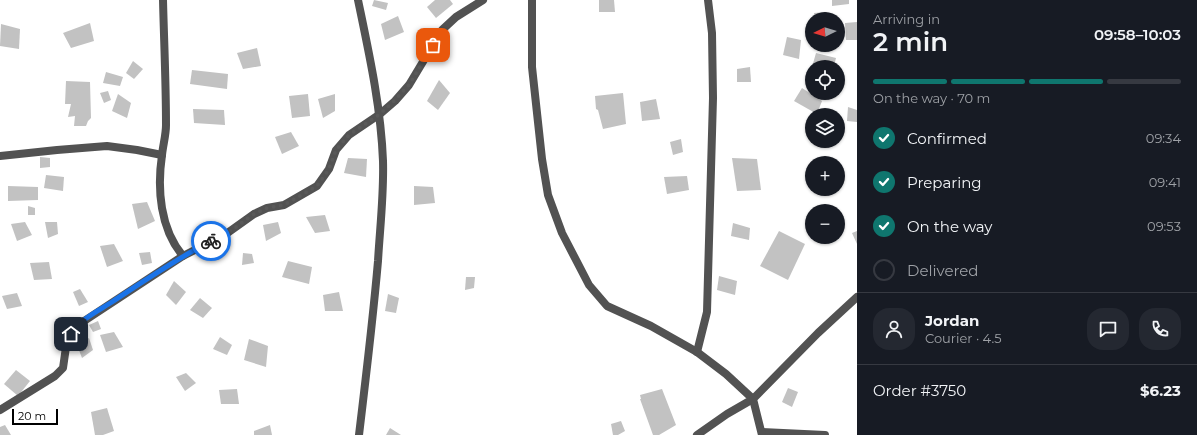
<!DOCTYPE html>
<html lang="en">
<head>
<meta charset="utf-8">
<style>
  :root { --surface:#171b24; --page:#242831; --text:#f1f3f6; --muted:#9ea1a6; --line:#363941; --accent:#0f766e }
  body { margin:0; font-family:Montserrat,sans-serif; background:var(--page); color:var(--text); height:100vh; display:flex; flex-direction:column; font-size:15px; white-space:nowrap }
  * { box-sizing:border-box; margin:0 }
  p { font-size:13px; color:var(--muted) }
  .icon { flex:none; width:22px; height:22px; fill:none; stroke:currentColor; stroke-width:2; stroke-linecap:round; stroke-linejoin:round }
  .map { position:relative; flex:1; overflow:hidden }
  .drawer { display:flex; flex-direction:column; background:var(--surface); width:340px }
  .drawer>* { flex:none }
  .needle { width:26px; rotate:265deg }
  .fabs { position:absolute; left:805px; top:12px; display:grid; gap:8px }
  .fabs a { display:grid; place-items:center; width:40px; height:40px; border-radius:50%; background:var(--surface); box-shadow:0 1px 3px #0004; font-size:20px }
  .scale { position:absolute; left:12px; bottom:10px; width:46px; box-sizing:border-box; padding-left:4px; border:2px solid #000; border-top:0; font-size:11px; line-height:14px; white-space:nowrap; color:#000; -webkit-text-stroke:3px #fff; paint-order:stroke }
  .pin { position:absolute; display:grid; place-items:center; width:34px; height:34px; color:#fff; margin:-17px; border-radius:8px; box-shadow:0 2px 6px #0006 }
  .courier { position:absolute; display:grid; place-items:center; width:40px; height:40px; margin:-20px; border:3px solid #1a73e8; border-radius:50%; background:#fff; color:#222; box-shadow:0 1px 5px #0007 }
  .overview em { font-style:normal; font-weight:600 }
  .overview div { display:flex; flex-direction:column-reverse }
  .overview { display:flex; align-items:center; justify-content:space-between; height:68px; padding:0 16px }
  h1 { font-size:26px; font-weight:600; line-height:30px }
  .bar { display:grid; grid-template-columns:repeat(4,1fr); gap:6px 4px; align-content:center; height:48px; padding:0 16px }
  .bar i { height:5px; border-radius:3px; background:var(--line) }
  .bar .on { background:var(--accent) }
  .bar p { grid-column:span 4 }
  .line { display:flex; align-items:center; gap:10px; padding:0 16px; border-top:1px solid var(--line) }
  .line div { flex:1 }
  .round { display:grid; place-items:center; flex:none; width:42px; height:42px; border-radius:16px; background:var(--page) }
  ol { padding:0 16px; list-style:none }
  li { display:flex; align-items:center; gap:12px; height:44px }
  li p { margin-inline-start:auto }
  li .icon { padding:4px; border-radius:50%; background:var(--accent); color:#fff; stroke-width:4 }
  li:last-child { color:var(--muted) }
  li i { width:22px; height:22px; border:2px solid var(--line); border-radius:50% }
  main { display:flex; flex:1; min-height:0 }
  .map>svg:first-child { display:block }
  .building { fill:#c2c2c2 }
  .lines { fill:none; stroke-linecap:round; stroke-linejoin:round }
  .minor { stroke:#525252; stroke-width:8 }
  .done { stroke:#595959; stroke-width:4; stroke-dasharray:0 7.2 }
  .route { stroke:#1a73e8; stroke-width:5 }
</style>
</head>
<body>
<main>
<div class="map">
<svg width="857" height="435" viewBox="0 0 857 435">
  <rect width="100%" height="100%" fill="#fff"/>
  <g class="building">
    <path d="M374,0L388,3L386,10L372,6Z"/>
    <path d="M435,0H450L453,4L436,18L427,7Z"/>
    <path d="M599,0H614L615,12H599Z"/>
    <path d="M832,0H849V4L832,6Z"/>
    <path d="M827,12V19H815L814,13Z"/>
    <path d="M398,16L404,32L385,40L381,24Z"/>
    <path d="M857,22V40H846L845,23Z"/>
    <path d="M90,23L94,41L71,48L63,33Z"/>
    <path d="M1,24L20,29L19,49L0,46Z"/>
    <path d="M787,37L801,40L799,59L783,55Z"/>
    <path d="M257,48L261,66L243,69L237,53Z"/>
    <path d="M816,53L836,58L834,66L839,65V67H812Z"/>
    <path d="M133,61L143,69L134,79L126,73Z"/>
    <path d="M750,67L751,82H737V69Z"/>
    <path d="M192,70L228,74L227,89L190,84Z"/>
    <path d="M106,72L123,77L120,86L103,83Z"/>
    <path d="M439,80L450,93L438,110L427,101Z"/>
    <path d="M66,81L90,82L91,118L88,121L86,126H74L75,116L68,117L71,104H65Z"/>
    <path d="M802,88L822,101L817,114L794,101Z"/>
    <path d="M108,91L111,100L104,103L100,93Z"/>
    <path d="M623,93L626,124L603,129L598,110L596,109L595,96Z"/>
    <path d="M118,94L131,103L127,118L112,111Z"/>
    <path d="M308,94L310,116L292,118L289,96Z"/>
    <path d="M335,94V111L323,118L318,99Z"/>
    <path d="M656,99L660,119L642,121L640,102Z"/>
    <path d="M848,107L857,110V122L847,121Z"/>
    <path d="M193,109L224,110L225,125L194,123Z"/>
    <path d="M291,132L299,146L282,154L275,137Z"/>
    <path d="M681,139L683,152L673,155L670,142Z"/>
    <path d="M40,157L50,158V167L40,168Z"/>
    <path d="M348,158L367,159L366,177L344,173Z"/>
    <path d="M732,158L757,159L761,190L737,191Z"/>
    <path d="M46,175L64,177L63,191L44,188Z"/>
    <path d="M687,176L689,190L667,194L664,177Z"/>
    <path d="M8,186L38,187V200L8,201Z"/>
    <path d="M414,186L433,187L435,203L414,205Z"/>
    <path d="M147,202L155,221L138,229L132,204Z"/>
    <path d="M28,206L35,208V215H28Z"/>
    <path d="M325,215L330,231L315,233L306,217Z"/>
    <path d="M25,222L32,235L17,241L11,224Z"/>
    <path d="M45,222H57L58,234L48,238Z"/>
    <path d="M278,222L281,233L266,241L263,225Z"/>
    <path d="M733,223L750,228L749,240L731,236Z"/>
    <path d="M779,231L805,244L788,280L760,266Z"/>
    <path d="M857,231V244L852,233Z"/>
    <path d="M114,244L123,261L107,267L100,246Z"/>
    <path d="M150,252L152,263L142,265L139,253Z"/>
    <path d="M243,253L252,254L254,263L242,265Z"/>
    <path d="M288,261L312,267L309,284L282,277Z"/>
    <path d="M49,262L52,279L34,280L30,263Z"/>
    <path d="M719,276L737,281L735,295L717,290Z"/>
    <path d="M466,277H475L474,288L465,290Z"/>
    <path d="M174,281L186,292L176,305L166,295Z"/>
    <path d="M80,289L88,302L79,306L73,292Z"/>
    <path d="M339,292L343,311H325L323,295Z"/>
    <path d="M17,293L22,306L7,309L2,296Z"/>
    <path d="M388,294L399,298L396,313L385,311Z"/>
    <path d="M200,298L212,308L203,318L190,310Z"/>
    <path d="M98,321L101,329L93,332L89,325Z"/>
    <path d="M114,332L123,347L106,352L100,335Z"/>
    <path d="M220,337L232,345L227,355L213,349Z"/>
    <path d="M89,338L93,350L82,358L77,345Z"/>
    <path d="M249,339L268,346L266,367L244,360Z"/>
    <path d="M16,370L30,381L18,396L4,384Z"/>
    <path d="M186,373L196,383L185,391L176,377Z"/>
    <path d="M788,388L798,392L792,407L782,402Z"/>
    <path d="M237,389L239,404H221L219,390Z"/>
    <path d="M662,389L676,425L659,435H653L640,399H641L640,395Z"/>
    <path d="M107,408L114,431L103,435H95L91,412Z"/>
    <path d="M621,421L625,431L618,435H613L611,424Z"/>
    <path d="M5,425L11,435H0V427Z"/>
    <path d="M270,425L272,435H254V431Z"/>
    <path d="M390,428L401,435H386Z"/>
  </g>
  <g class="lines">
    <g class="minor">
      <path d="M163,0C164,41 166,83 166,125C166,135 163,145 162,155C157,189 160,229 183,256L226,234L254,214L267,208L284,205L317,186L329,169L336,150L349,135L380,114L395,101L409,85L442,30L456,17L483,0"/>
      <path d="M358,0C369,53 381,107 383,161C384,194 380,227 378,261C373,319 366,377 359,435"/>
      <path d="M532,0V67L542,159L548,195L562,233L589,285L607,306L651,326L697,352L726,374L753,399L727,414L697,435"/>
      <path d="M0,156L57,150L107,146L137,150L162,155"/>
      <path d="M697,352L707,312L713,98L712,33L708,0"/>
      <path d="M0,410L55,376L63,368L67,340L75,327L183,256"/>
      <path d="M762,432L825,435"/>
      <path d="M762,435L753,399L818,333L857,297"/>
    </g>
  </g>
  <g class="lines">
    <path class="done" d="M211,241L226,234L254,214L267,208L284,205L317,186L329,169L336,150L349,135L380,114L394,101L409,85L433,45"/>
    <path class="route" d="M71,334C79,320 98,311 112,302C144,281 176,259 211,241"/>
  </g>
</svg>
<div class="fabs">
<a><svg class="needle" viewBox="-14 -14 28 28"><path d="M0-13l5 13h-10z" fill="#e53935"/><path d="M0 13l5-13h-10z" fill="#9ea1a6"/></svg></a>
<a><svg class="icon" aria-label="locate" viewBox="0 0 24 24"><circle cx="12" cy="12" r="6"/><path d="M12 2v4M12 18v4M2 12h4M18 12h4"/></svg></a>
<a><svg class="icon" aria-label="layers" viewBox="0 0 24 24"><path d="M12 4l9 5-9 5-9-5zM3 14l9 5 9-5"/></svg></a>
<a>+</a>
<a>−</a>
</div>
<div class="scale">20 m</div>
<div class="pin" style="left:433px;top:45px;background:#ea580c"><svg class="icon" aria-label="bag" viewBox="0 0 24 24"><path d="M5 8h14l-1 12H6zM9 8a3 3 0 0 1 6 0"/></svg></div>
<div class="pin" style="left:71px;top:334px;background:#1f2937"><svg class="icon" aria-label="home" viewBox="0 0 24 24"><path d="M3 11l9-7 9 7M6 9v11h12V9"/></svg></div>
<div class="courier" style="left:211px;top:241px"><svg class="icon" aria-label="bike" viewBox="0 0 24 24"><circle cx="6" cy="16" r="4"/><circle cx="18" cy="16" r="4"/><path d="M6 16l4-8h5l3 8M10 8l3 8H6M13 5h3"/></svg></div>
</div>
<section class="drawer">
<div class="overview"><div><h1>2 min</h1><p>Arriving in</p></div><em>09:58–10:03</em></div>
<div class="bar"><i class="on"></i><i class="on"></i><i class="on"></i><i></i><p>On the way · 70 m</p></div>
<ol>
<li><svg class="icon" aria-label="check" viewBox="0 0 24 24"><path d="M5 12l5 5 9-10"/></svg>Confirmed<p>09:34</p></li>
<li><svg class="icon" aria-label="check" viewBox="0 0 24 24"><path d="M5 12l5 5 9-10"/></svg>Preparing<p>09:41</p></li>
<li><svg class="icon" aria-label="check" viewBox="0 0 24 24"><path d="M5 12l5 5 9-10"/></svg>On the way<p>09:53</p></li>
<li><i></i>Delivered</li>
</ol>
<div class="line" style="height:72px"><a class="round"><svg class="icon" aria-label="person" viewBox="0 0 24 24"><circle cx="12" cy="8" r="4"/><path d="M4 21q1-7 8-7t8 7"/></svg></a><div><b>Jordan</b><p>Courier · 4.5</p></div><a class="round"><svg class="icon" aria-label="chat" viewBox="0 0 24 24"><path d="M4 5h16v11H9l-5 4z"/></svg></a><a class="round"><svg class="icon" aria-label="phone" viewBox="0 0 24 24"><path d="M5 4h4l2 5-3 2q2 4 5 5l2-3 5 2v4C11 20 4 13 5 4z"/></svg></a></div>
<div class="line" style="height:52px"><div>Order #3750</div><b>$6.23</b></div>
</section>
</main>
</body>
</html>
